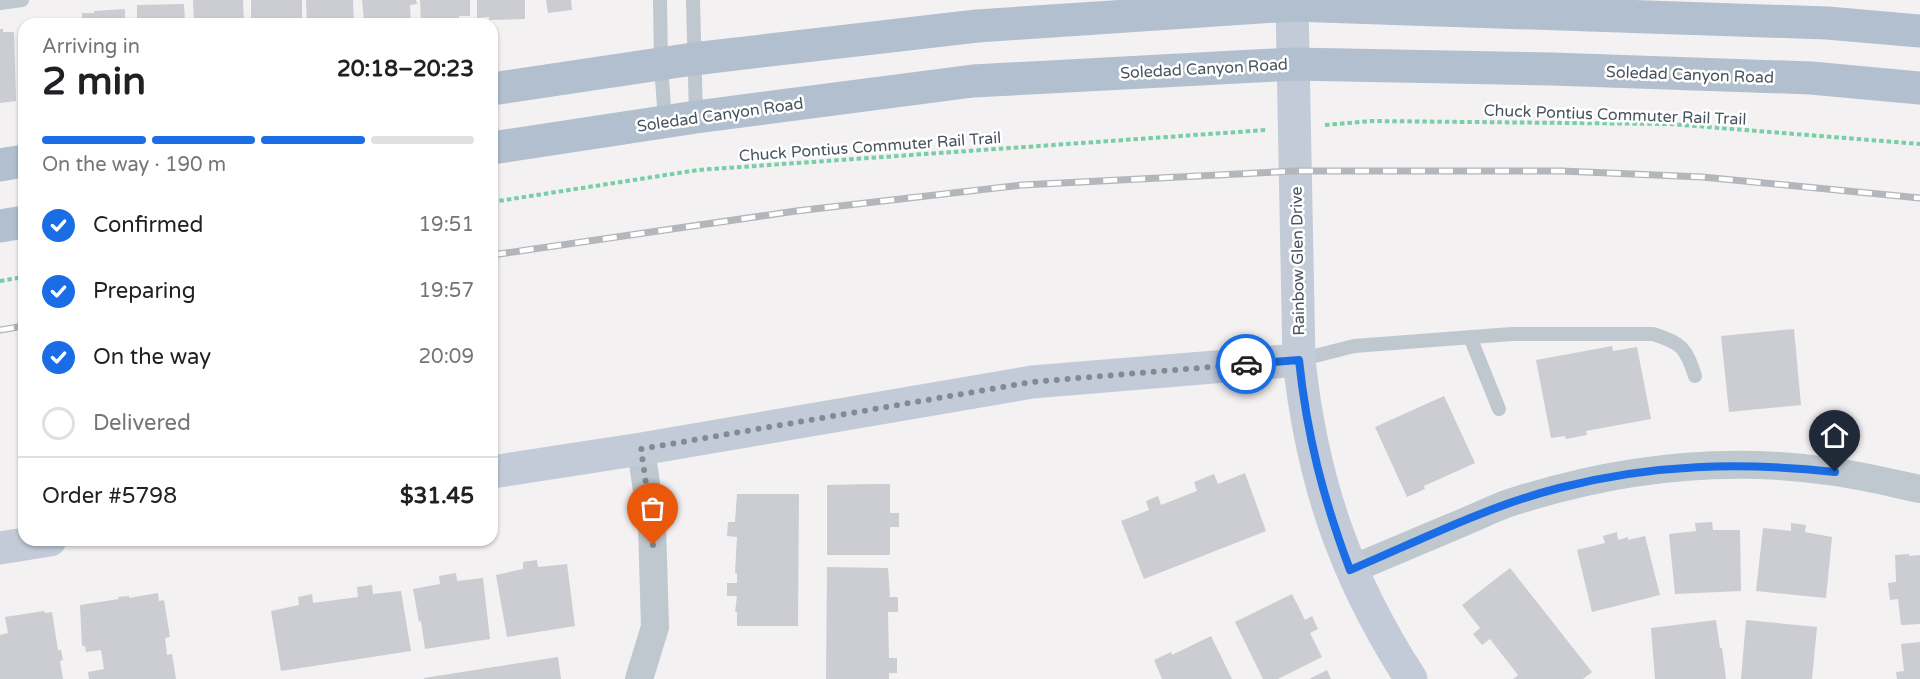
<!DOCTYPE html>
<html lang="en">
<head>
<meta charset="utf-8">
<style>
  :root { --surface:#fff; --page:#f6f6f6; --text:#202124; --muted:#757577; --line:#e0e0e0; --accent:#1a6de4 }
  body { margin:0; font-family:"Varela Round",sans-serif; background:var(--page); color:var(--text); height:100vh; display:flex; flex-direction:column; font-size:22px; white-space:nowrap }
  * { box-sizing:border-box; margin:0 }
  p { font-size:20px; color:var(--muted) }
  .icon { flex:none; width:33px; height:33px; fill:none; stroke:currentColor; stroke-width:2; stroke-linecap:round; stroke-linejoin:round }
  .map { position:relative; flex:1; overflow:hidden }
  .side { position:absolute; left:18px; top:18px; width:480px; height:528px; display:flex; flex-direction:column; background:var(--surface); border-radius:18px; box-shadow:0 2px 4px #0004 }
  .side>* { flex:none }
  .pin { position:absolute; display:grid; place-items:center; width:51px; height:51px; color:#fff; margin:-62px -26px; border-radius:50% 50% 50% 0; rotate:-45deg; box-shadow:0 0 6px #0007 }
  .pin .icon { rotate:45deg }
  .courier { position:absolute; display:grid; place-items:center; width:60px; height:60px; margin:-30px; border:4px solid #1a6de4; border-radius:50%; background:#fff; color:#222; box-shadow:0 2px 8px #0007 }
  .summary em { font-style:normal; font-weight:800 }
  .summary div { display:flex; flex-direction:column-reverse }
  .summary { display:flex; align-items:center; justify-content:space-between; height:102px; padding:0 24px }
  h1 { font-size:39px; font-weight:800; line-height:45px }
  .bar { display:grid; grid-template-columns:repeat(4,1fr); gap:9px 6px; align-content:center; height:72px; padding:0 24px }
  .bar i { height:8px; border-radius:4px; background:var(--line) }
  .bar .selected { background:var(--accent) }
  .bar p { grid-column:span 4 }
  .line { display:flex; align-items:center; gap:15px; padding:0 24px; border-top:2px solid var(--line) }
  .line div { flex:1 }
  ol { padding:0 24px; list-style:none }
  li { display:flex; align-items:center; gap:18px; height:66px }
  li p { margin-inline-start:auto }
  li .icon { padding:6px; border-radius:50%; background:var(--accent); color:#fff; stroke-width:4 }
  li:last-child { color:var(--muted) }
  li i { width:33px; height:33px; border:3px solid var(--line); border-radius:50% }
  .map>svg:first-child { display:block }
  .building { fill:#cbcdd3 }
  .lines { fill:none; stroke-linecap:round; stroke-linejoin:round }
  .path { stroke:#78cea6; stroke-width:4; stroke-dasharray:4.5 3; stroke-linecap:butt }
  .lane { stroke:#bfc8cf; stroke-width:14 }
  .street { stroke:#bfc8cf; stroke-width:28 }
  .secondary { stroke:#c2cbd7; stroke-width:33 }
  .primary { stroke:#b1bfcf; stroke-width:33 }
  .rail-casing { stroke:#b3b6bb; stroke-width:7 }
  .rail { stroke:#fff; stroke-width:4.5; stroke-dasharray:14; stroke-linecap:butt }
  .done { stroke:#848a91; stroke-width:6; stroke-dasharray:0 10.8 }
  .route { stroke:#1a6de4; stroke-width:8 }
  .labels { text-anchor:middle; stroke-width:5; stroke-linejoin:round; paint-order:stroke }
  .street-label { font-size:16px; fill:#48535e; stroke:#fff }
</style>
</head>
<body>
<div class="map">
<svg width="1920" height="679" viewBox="0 0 1920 679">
  <rect width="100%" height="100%" fill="#f3f1f1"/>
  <g class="building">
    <path d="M193,0H243L244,24H194Z"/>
    <path d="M251,0H302V18H294V24H251Z"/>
    <path d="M306,0H353L354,24H307Z"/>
    <path d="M362,0H416L417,4L410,5L411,24H376L375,21L364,22Z"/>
    <path d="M420,0H470V16H459L460,24L421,23Z"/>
    <path d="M477,0H525V19L489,20V17L477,18Z"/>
    <path d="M546,0H571L572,10L548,13Z"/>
    <path d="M184,4L185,22H190V24H137V5Z"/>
    <path d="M125,9V24H82V13H94V11Z"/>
    <path d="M0,29H3V32H14L16,101L0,103Z"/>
    <path d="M1794,329L1801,405L1729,412L1721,336Z"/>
    <path d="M1612,346L1613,351L1637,347L1651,419L1586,431L1587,435L1566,439L1565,436L1551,438L1536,360Z"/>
    <path d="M1444,396L1475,463L1424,486L1425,489L1407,497L1375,427Z"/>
    <path d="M1245,473L1266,531L1144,579L1121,521L1149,510L1146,501L1158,496L1161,505L1197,491L1194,482L1214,474L1218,484Z"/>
    <path d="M874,484H890V513H899V527H890V555H827V485Z"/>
    <path d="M737,494H799L798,626H737V612H735L737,596H727V583H737V573H735L737,537L727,536L728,522H735Z"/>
    <path d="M1712,522L1713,530H1740L1741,591L1675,594L1669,534L1696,531L1695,523Z"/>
    <path d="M1791,523L1806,525L1805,532L1832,537L1826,598L1756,591L1763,528L1791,531Z"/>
    <path d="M1617,532L1618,540L1628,537V540L1645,536L1660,595L1592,612L1577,550L1605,543L1603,536Z"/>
    <path d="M1909,554V556L1920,555V624L1901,625L1898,599L1890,600L1888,583L1896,582L1895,555Z"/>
    <path d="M537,560L538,567L567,564L575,626L507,637L496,575L523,569V562Z"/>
    <path d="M827,567L888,568L890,596L888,597H898V612H888L889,658H897V673H889V679H826Z"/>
    <path d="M1510,568L1592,672L1583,679H1513L1518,675L1490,639L1482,645L1473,634L1480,628L1462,605Z"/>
    <path d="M456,573L457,581L483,578L490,639L425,649L421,621L419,622L413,589L440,584L439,576Z"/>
    <path d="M372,585L373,594L401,591L411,651L281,671L271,611L299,605L298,597L312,594L313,603L358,597L357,587Z"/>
    <path d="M158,593L159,601L164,600L170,637L165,638L167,655L172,654L176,679H89L88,672L104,669L101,650L86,652L85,646H82L80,605L119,599L118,597L129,596V598Z"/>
    <path d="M1292,594L1305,620L1312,616L1318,629L1310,633L1322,657L1278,679H1263L1235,622Z"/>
    <path d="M44,611L45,613L52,612L58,650H61L63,660L60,661L63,679H0V635L8,633L5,617Z"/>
    <path d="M1716,620L1720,648H1722L1726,679H1655L1651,628Z"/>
    <path d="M1746,620L1817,627L1812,679H1741Z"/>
    <path d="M1211,636L1232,679H1162L1154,660L1171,652L1172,655Z"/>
    <path d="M1920,642V679H1897L1896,672L1904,671L1901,644Z"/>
    <path d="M558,657L561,679H424V678Z"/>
    <path d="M1327,670L1331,679H1309Z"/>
  </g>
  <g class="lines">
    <g class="path">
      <path d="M1325,125L1372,121L1670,124L1920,144"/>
      <path d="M492,202L698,170L1266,130"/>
      <path d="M0,281L24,277"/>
    </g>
    <g class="lane">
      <path d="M660,0L661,64L665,121"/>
      <path d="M693,0L696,117"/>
      <path d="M0,3L22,0"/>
      <path d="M1470,337L1499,409"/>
      <path d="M1299,360L1354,346L1512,334H1653C1682,343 1686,348 1695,376"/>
    </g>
    <g class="street">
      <path d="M1350,570C1384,556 1418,541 1452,527C1470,520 1488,511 1506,504C1612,469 1724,455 1835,472C1863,476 1892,483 1920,489"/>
      <path d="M639,679L655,627L652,525L641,449"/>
    </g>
    <g class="secondary">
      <path d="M1292,5L1299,360C1312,481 1345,577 1411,679"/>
      <path d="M492,472L641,449L1032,382L1299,360"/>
      <path d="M0,548L50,540"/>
    </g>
    <g class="primary">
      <path d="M492,89L693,59L977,26L1292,5L1827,23L1920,31"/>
      <path d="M492,148L696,117L973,81L1293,64L1552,69L1811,78L1920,88"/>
      <path d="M0,165L24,161"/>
      <path d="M0,226L24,222"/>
    </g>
    <g class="rail-casing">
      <g id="rail">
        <path d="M492,255L796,211L1022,185L1295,171H1561L1702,177L1920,198"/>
        <path d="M0,330L24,326"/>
      </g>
    </g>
    <use href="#rail" class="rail"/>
  </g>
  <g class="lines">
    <path class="done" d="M653,545L652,525L641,449L1032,382L1246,364"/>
    <path class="route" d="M1246,364L1299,360C1307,436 1323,498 1350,570C1418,541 1488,506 1559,488C1652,464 1740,462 1835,472"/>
  </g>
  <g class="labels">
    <g class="street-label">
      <text transform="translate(1204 68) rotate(-3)" y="6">Soledad Canyon Road</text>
      <text transform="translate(1690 74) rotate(2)" y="6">Soledad Canyon Road</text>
      <text transform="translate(720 114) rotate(-8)" y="6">Soledad Canyon Road</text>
      <text transform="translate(1615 114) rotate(2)" y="6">Chuck Pontius Commuter Rail Trail</text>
      <text transform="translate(870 146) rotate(-4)" y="6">Chuck Pontius Commuter Rail Trail</text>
      <text transform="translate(1297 261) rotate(-91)" y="6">Rainbow Glen Drive</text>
    </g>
  </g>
</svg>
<div class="pin" style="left:653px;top:545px;background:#ea580c"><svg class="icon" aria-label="bag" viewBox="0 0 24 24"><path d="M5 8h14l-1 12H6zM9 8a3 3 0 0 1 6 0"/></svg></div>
<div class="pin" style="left:1835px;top:472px;background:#1f2937"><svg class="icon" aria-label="home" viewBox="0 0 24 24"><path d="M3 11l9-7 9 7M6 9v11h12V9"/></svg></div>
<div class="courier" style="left:1246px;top:364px"><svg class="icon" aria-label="car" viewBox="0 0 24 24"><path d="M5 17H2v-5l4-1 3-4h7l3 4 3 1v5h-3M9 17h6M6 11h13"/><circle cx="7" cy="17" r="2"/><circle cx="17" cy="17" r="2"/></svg></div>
<section class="side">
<div class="summary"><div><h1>2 min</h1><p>Arriving in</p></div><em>20:18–20:23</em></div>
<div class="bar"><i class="selected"></i><i class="selected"></i><i class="selected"></i><i></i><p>On the way · 190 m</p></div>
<ol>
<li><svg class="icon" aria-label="check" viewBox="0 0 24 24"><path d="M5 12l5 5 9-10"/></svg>Confirmed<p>19:51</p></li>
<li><svg class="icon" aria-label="check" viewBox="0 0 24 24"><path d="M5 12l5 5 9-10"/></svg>Preparing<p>19:57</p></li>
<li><svg class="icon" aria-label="check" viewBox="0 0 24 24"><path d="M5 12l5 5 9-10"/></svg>On the way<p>20:09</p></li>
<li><i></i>Delivered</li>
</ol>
<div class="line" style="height:78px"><div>Order #5798</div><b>$31.45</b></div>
</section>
</div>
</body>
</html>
